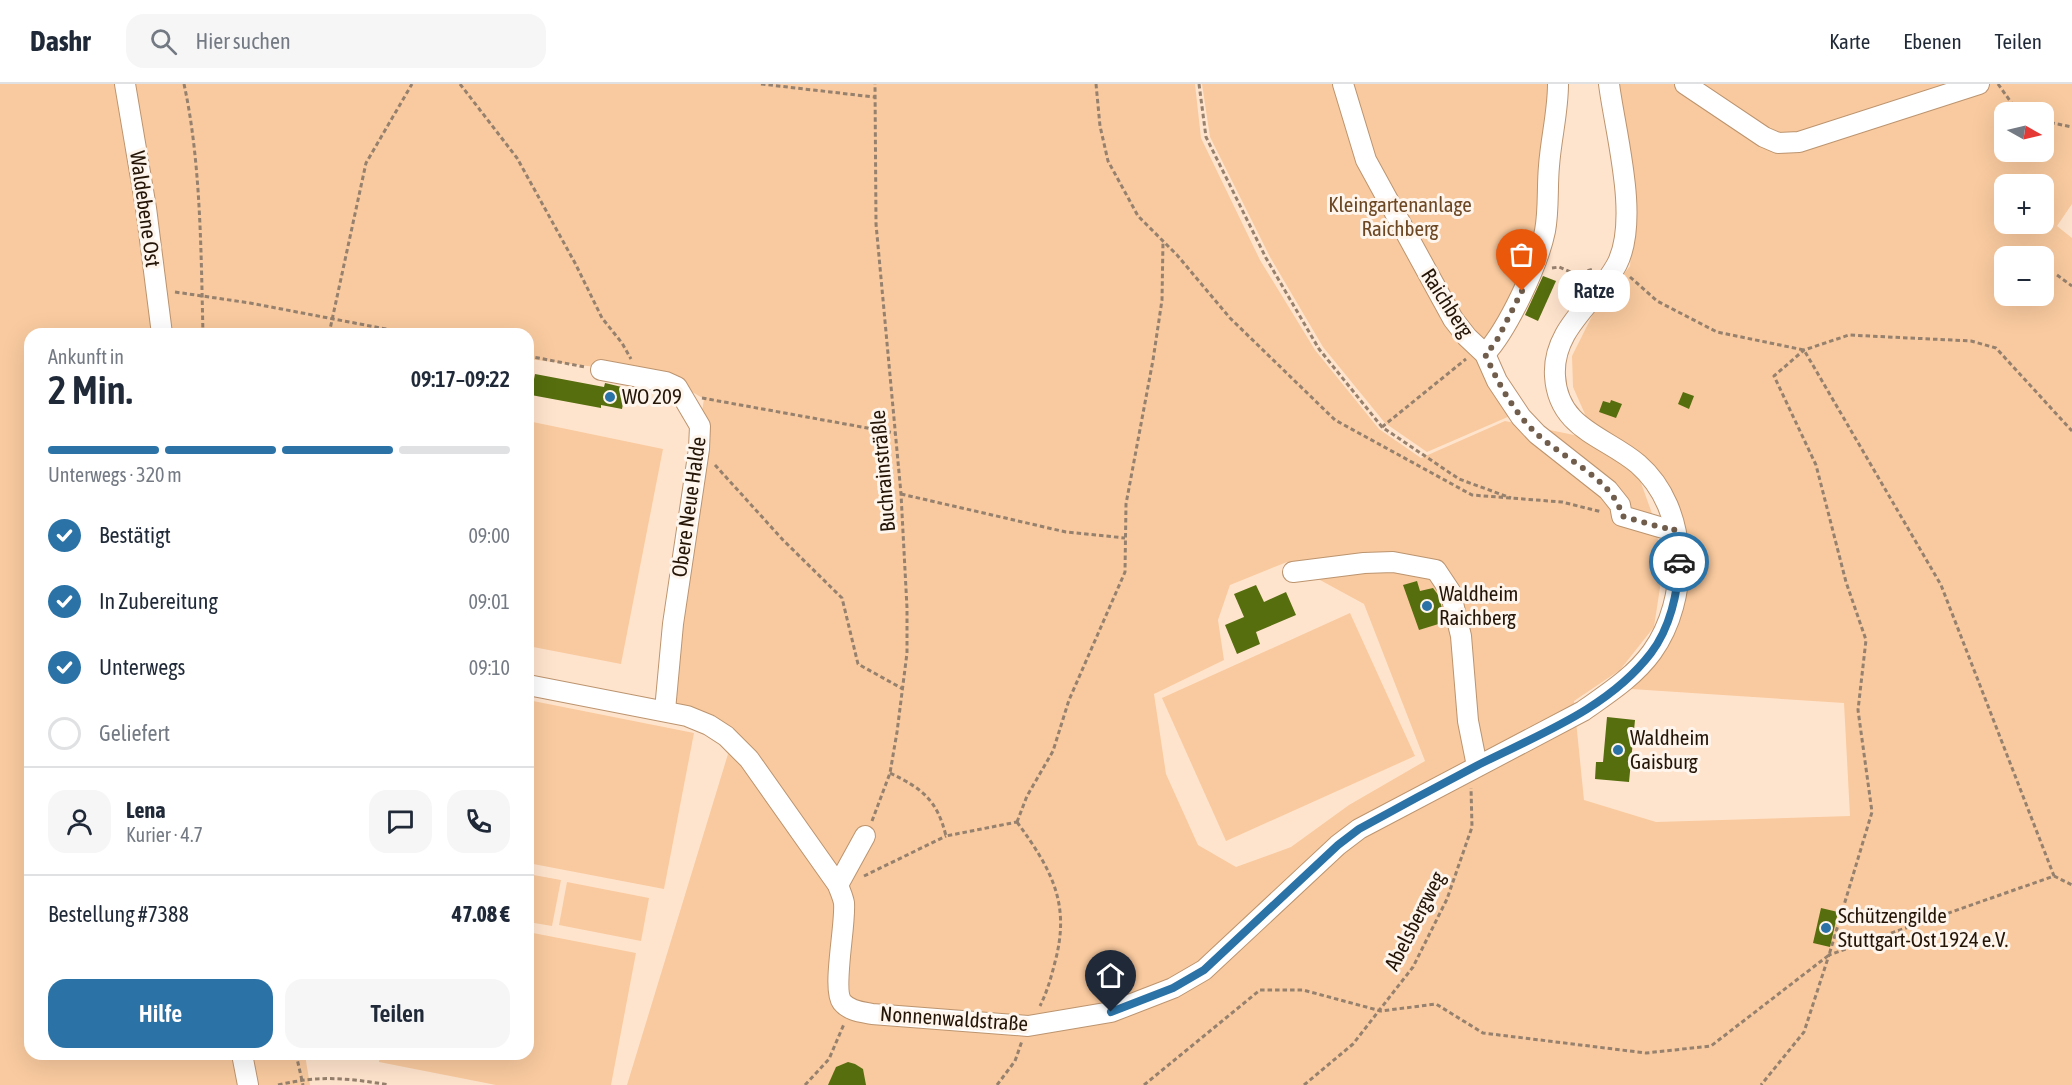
<!DOCTYPE html>
<html lang="de">
<head>
<meta charset="utf-8">
<style>
  :root { --surface:#fff; --page:#f6f6f7; --text:#1f2937; --muted:#747a83; --line:#e0e1e3; --accent:#2b73a7 }
  body { margin:0; font-family:"Asap Condensed",sans-serif; background:var(--page); color:var(--text); height:100vh; display:flex; flex-direction:column; font-size:22px; white-space:nowrap }
  * { box-sizing:border-box; margin:0 }
  p { font-size:20px; color:var(--muted) }
  .icon { flex:none; width:33px; height:33px; fill:none; stroke:currentColor; stroke-width:2; stroke-linecap:round; stroke-linejoin:round }
  .map { position:relative; flex:1; overflow:hidden }
  .details { position:absolute; left:24px; top:244px; width:510px; height:732px; display:flex; flex-direction:column; background:var(--surface); border-radius:18px; box-shadow:0 6px 24px #0002 }
  .details>* { flex:none }
  .needle { width:39px; rotate:98deg }
  .controls { position:absolute; left:1994px; top:18px; display:grid; gap:12px }
  .controls a { display:grid; place-items:center; width:60px; height:60px; border-radius:12px; background:var(--surface); box-shadow:0 6px 24px #0002; font-size:30px }
  .pin { position:absolute; display:grid; place-items:center; width:51px; height:51px; color:#fff; margin:-62px -26px; border-radius:50% 50% 50% 0; rotate:-45deg; box-shadow:0 0 6px #0007 }
  .pin .icon { rotate:45deg }
  .courier { position:absolute; display:grid; place-items:center; width:60px; height:60px; margin:-30px; border:4px solid #2b73a7; border-radius:50%; background:#fff; color:#222; box-shadow:0 2px 8px #0007 }
  .bubble { position:absolute; height:42px; border-radius:18px; background:var(--surface); box-shadow:0 6px 24px #0002; font-size:20px; font-weight:600; line-height:42px; text-align:center }
  .summary em { font-style:normal; font-weight:600 }
  .summary div { display:flex; flex-direction:column-reverse }
  .summary { display:flex; align-items:center; justify-content:space-between; height:102px; padding:0 24px }
  h1 { font-size:39px; font-weight:600; line-height:45px }
  .bar { display:grid; grid-template-columns:repeat(4,1fr); gap:9px 6px; align-content:center; height:72px; padding:0 24px }
  .bar i { height:8px; border-radius:4px; background:var(--line) }
  .bar .on { background:var(--accent) }
  .bar p { grid-column:span 4 }
  .line { display:flex; align-items:center; gap:15px; padding:0 24px; border-top:2px solid var(--line) }
  .line div { flex:1 }
  .round { display:grid; place-items:center; flex:none; width:63px; height:63px; border-radius:18px; background:var(--page) }
  ol { padding:0 24px; list-style:none }
  li { display:flex; align-items:center; gap:18px; height:66px }
  li p { margin-inline-start:auto }
  li .icon { padding:6px; border-radius:50%; background:var(--accent); color:#fff; stroke-width:4 }
  li:last-child { color:var(--muted) }
  li i { width:33px; height:33px; border:3px solid var(--line); border-radius:50% }
  .primary-button { display:flex; gap:12px; margin-top:auto; padding:12px 24px }
  .primary-button a { flex:1; height:69px; border-radius:18px; background:var(--accent); color:#fff; font-size:24px; font-weight:600; line-height:69px; text-align:center }
  .primary-button a+a { background:var(--page); color:var(--text) }
  header { display:flex; align-items:center; gap:36px; box-sizing:border-box; height:84px; padding:0 30px; background:var(--surface); border-bottom:2px solid var(--line) }
  header strong { font-size:28px }
  nav { display:flex; gap:33px; margin-inline-start:auto; font-size:21px }
  .search { width:420px; height:54px; background:var(--page); display:flex; align-items:center; gap:15px; box-sizing:border-box; padding:0 21px; border-radius:18px; color:var(--muted); font-size:22px }
  .map>svg:first-child { display:block }
  .green { fill:#f9ca9f; fill-rule:evenodd }
  .building { fill:#566e0e }
  .lines { fill:none; stroke-linecap:round; stroke-linejoin:round }
  .minor-casing { stroke:#bc946f; stroke-width:22 }
  .path { stroke:#96816e; stroke-width:3; stroke-dasharray:4.5 3; stroke-linecap:butt }
  .minor { stroke:#fff; stroke-width:20 }
  .done { stroke:#715d4c; stroke-width:6; stroke-dasharray:0 10.8 }
  .route { stroke:#2b73a7; stroke-width:8 }
  .poi-dot { fill:#2b73a7; stroke:#fef5ed; stroke-width:2 }
  .labels { text-anchor:middle; stroke-width:6; stroke-linejoin:round; paint-order:stroke }
  .park-label { font-size:21px; fill:#6c4723; stroke:#fef5ed }
  .street-label { font-size:21px; fill:#241507; stroke:#fef5ed }
  .poi-label { font-size:21px; fill:#241507; stroke:#fef5ed; text-anchor:start }
</style>
</head>
<body>
<header>
<strong>Dashr</strong>
<div class="search"><svg class="icon" aria-label="search" viewBox="0 0 24 24"><circle cx="10" cy="10" r="6"/><path d="M15 15l6 6"/></svg>Hier suchen</div>
<nav><a>Karte</a><a>Ebenen</a><a>Teilen</a></nav>
</header>
<div class="map">
<svg width="2072" height="1001" viewBox="0 0 2072 1001">
  <rect width="100%" height="100%" fill="#ffe4cd"/>
  <g class="green">
    <path d="M0,0H1195L1201,54L1260,176L1315,266L1379,345L1421,374L1505,337L1579,352L1604,365L1640,396L1654,435L1663,484L1654,543L1620,586L1574,617L1584,716L1656,738L1850,732L1844,619L1631,605L1658,577L1677,544L1688,484L1657,387L1615,352L1588,337L1573,303L1572,272L1593,230L1630,182L1634,139L1619,0H2072V120L2057,142L2072,154V1001H627L728,670L713,652L657,613L704,315L664,291L528,275V250H355L337,248L336,250H30V970L305,971L310,1001H0ZM2004,28H2043V68H2004ZM2004,100H2043V140H2004ZM2004,172H2043V212H2004ZM1287,478L1364,520L1425,677L1349,721L1291,763L1236,783L1198,761L1166,690L1154,610L1224,576L1218,536L1230,501Z"/>
    <path d="M1202,0H1553L1538,145L1517,199L1489,256L1510,332L1427,368L1385,339L1323,263L1270,173L1210,53Z"/>
    <path d="M528,337L663,365L621,580L528,562Z"/>
    <path d="M1350,529L1415,672L1226,757L1162,614Z"/>
    <path d="M528,616L694,649L664,805L528,779Z"/>
    <path d="M528,790L561,796L552,842L528,838Z"/>
    <path d="M567,798L649,814L641,857L559,841Z"/>
    <path d="M528,848L636,869L611,1001H496L379,978L380,971L528,970Z"/>
  </g>
  <g class="building">
    <path d="M1543,192L1556,197L1538,237L1525,231Z"/>
    <path d="M535,290L604,303L605,299L626,304L622,325L601,321V324L531,311Z"/>
    <path d="M1683,308L1694,312L1689,325L1678,320Z"/>
    <path d="M1611,316L1622,320L1616,334L1599,328L1603,317L1610,319Z"/>
    <path d="M1417,497L1420,507L1433,504L1439,512L1445,538L1419,546L1403,501Z"/>
    <path d="M1256,501L1264,518L1286,508L1296,531L1256,548L1260,560L1237,570L1225,541L1244,533L1234,510Z"/>
    <path d="M1607,633L1635,636L1629,698L1595,695L1596,678H1603Z"/>
    <path d="M1821,824L1838,828L1830,863L1813,859Z"/>
    <path d="M848,978L855,980L863,985L866,1001H828L836,983Z"/>
  </g>
  <g class="lines">
    <g class="minor-casing">
      <g id="minor">
        <path d="M125,0L146,124L162,250"/>
        <path d="M1343,0L1366,76L1453,235L1467,253L1485,270L1497,297L1521,333L1537,350L1608,406L1620,421L1622,432L1663,444H1674"/>
        <path d="M1685,0L1764,53L1778,59L1799,58L1979,0"/>
        <path d="M1485,270C1508,245 1538,181 1545,147C1549,126 1547,103 1549,82C1551,54 1558,28 1558,0"/>
        <path d="M601,286L666,298L677,303L700,342L699,365L673,540L665,626"/>
        <path d="M1293,488L1364,479L1393,478L1436,486L1450,507L1461,552L1468,637L1477,682"/>
        <path d="M528,601L687,632L709,641L726,652L749,675L838,801C840,807 843,813 844,819C846,840 832,905 842,918C849,927 862,928 872,930L1028,942L1111,928L1173,904L1204,886L1338,761L1359,745L1583,627C1607,610 1634,593 1652,568C1690,515 1690,425 1638,380C1605,352 1558,345 1555,292C1552,244 1597,218 1617,180C1640,135 1615,48 1609,0"/>
        <path d="M838,801L865,752"/>
        <path d="M242,970L248,1001"/>
      </g>
    </g>
    <g class="path">
      <path d="M184,0C201,78 201,170 203,250"/>
      <path d="M460,0L517,74L575,179L602,234L622,259L631,275"/>
      <path d="M761,0L874,13"/>
      <path d="M1096,0L1100,42L1108,77L1138,132L1177,171L1230,234L1335,336L1472,411L1562,418L1602,428"/>
      <path d="M1199,0L1206,53L1266,174L1319,265L1382,343L1459,395L1511,414"/>
      <path d="M1998,0L2018,28"/>
      <path d="M2043,37L2072,43"/>
      <path d="M1552,184L1559,183L1575,190L1594,185"/>
      <path d="M2057,191L2072,202"/>
      <path d="M1630,193L1657,217L1717,248L1804,266L1941,501L2054,792L1829,871L1804,948L1761,1001"/>
      <path d="M175,208L250,219L412,250"/>
      <path d="M329,250L366,79L412,0"/>
      <path d="M528,272L585,283"/>
      <path d="M702,314L895,349"/>
      <path d="M1382,343L1466,275"/>
      <path d="M715,381L783,456L842,514L858,580L903,605"/>
      <path d="M901,410L1066,448L1125,454"/>
      <path d="M890,689C923,705 937,716 946,752L1017,738"/>
      <path d="M872,737L890,689L897,648L907,569V524L901,410L876,140L875,0"/>
      <path d="M1017,738L1027,712L1053,667L1069,616L1125,488L1126,420L1153,276L1162,216L1163,157"/>
      <path d="M1017,738C1051,785 1071,819 1055,878C1051,894 1047,908 1040,922"/>
      <path d="M864,792L946,752"/>
      <path d="M2054,792L2072,801"/>
      <path d="M296,970L303,1001"/>
      <path d="M278,1001C320,991 348,994 389,1001"/>
      <path d="M805,1001L829,975L844,940"/>
      <path d="M997,1001L1015,977L1022,957"/>
      <path d="M1144,1001L1260,906H1303L1381,927L1436,920L1483,949L1646,969L1711,962L1829,871L1872,728L1858,626L1866,556L1846,498L1816,381L1774,292L1804,266L1849,251L1971,257L1996,264L2072,347"/>
      <path d="M1304,1001L1353,960L1413,883L1447,815L1472,743L1471,704"/>
    </g>
    <use href="#minor" class="minor"/>
  </g>
  <g class="lines">
    <path class="done" d="M1522,207L1495,260L1485,270C1498,299 1514,329 1538,351C1563,374 1615,397 1622,432L1663,444H1674L1679,478"/>
    <path class="route" d="M1111,928L1173,904L1204,886L1338,761L1359,745C1399,723 1440,701 1480,680C1540,650 1609,624 1651,569C1670,544 1678,509 1679,478"/>
  </g>
  <g class="poi-dot">
    <circle cx="610" cy="313" r="6"/>
    <circle cx="1427" cy="522" r="6"/>
    <circle cx="1618" cy="666" r="6"/>
    <circle cx="1826" cy="844" r="6"/>
  </g>
  <g class="labels">
    <g class="park-label">
      <text x="1400" y="128">Kleingartenanlage<tspan x="1400" dy="24">Raichberg</tspan></text>
    </g>
    <g class="street-label">
      <text transform="translate(145 125) rotate(82)" y="7">Waldebene Ost</text>
      <text transform="translate(1447 219) rotate(57)" y="7">Raichberg</text>
      <text transform="translate(883 387) rotate(-95)" y="7">Buchrainsträßle</text>
      <text transform="translate(689 423) rotate(-82)" y="7">Obere Neue Halde</text>
      <text transform="translate(1415 837) rotate(-63)" y="7">Abelsbergweg</text>
      <text transform="translate(954 935) rotate(4)" y="7">Nonnenwaldstraße</text>
    </g>
    <g class="poi-label">
      <text x="622" y="320">WO 209</text>
      <text x="1439" y="517">Waldheim<tspan x="1439" dy="24">Raichberg</tspan></text>
      <text x="1630" y="661">Waldheim<tspan x="1630" dy="24">Gaisburg</tspan></text>
      <text x="1838" y="839">Schützengilde<tspan x="1838" dy="24">Stuttgart-Ost 1924 e.V.</tspan></text>
    </g>
  </g>
</svg>
<div class="controls">
<a><svg class="needle" viewBox="-14 -14 28 28"><path d="M0-13l5 13h-10z" fill="#e53935"/><path d="M0 13l5-13h-10z" fill="#747a83"/></svg></a>
<a>+</a>
<a>−</a>
</div>
<div class="pin" style="left:1522px;top:207px;background:#ea580c"><svg class="icon" aria-label="bag" viewBox="0 0 24 24"><path d="M5 8h14l-1 12H6zM9 8a3 3 0 0 1 6 0"/></svg></div>
<div class="pin" style="left:1111px;top:928px;background:#1f2937"><svg class="icon" aria-label="home" viewBox="0 0 24 24"><path d="M3 11l9-7 9 7M6 9v11h12V9"/></svg></div>
<div class="courier" style="left:1679px;top:478px"><svg class="icon" aria-label="car" viewBox="0 0 24 24"><path d="M5 17H2v-5l4-1 3-4h7l3 4 3 1v5h-3M9 17h6M6 11h13"/><circle cx="7" cy="17" r="2"/><circle cx="17" cy="17" r="2"/></svg></div>
<div class="bubble" style="left:1558px;top:186px;width:72px">Ratze</div>
<section class="details">
<div class="summary"><div><h1>2 Min.</h1><p>Ankunft in</p></div><em>09:17–09:22</em></div>
<div class="bar"><i class="on"></i><i class="on"></i><i class="on"></i><i></i><p>Unterwegs · 320 m</p></div>
<ol>
<li><svg class="icon" aria-label="check" viewBox="0 0 24 24"><path d="M5 12l5 5 9-10"/></svg>Bestätigt<p>09:00</p></li>
<li><svg class="icon" aria-label="check" viewBox="0 0 24 24"><path d="M5 12l5 5 9-10"/></svg>In Zubereitung<p>09:01</p></li>
<li><svg class="icon" aria-label="check" viewBox="0 0 24 24"><path d="M5 12l5 5 9-10"/></svg>Unterwegs<p>09:10</p></li>
<li><i></i>Geliefert</li>
</ol>
<div class="line" style="height:108px"><a class="round"><svg class="icon" aria-label="person" viewBox="0 0 24 24"><circle cx="12" cy="8" r="4"/><path d="M4 21q1-7 8-7t8 7"/></svg></a><div><b>Lena</b><p>Kurier · 4.7</p></div><a class="round"><svg class="icon" aria-label="chat" viewBox="0 0 24 24"><path d="M4 5h16v11H9l-5 4z"/></svg></a><a class="round"><svg class="icon" aria-label="phone" viewBox="0 0 24 24"><path d="M5 4h4l2 5-3 2q2 4 5 5l2-3 5 2v4C11 20 4 13 5 4z"/></svg></a></div>
<div class="line" style="height:78px"><div>Bestellung #7388</div><b>47.08 €</b></div>
<div class="primary-button"><a>Hilfe</a><a>Teilen</a></div>
</section>
</div>
</body>
</html>
